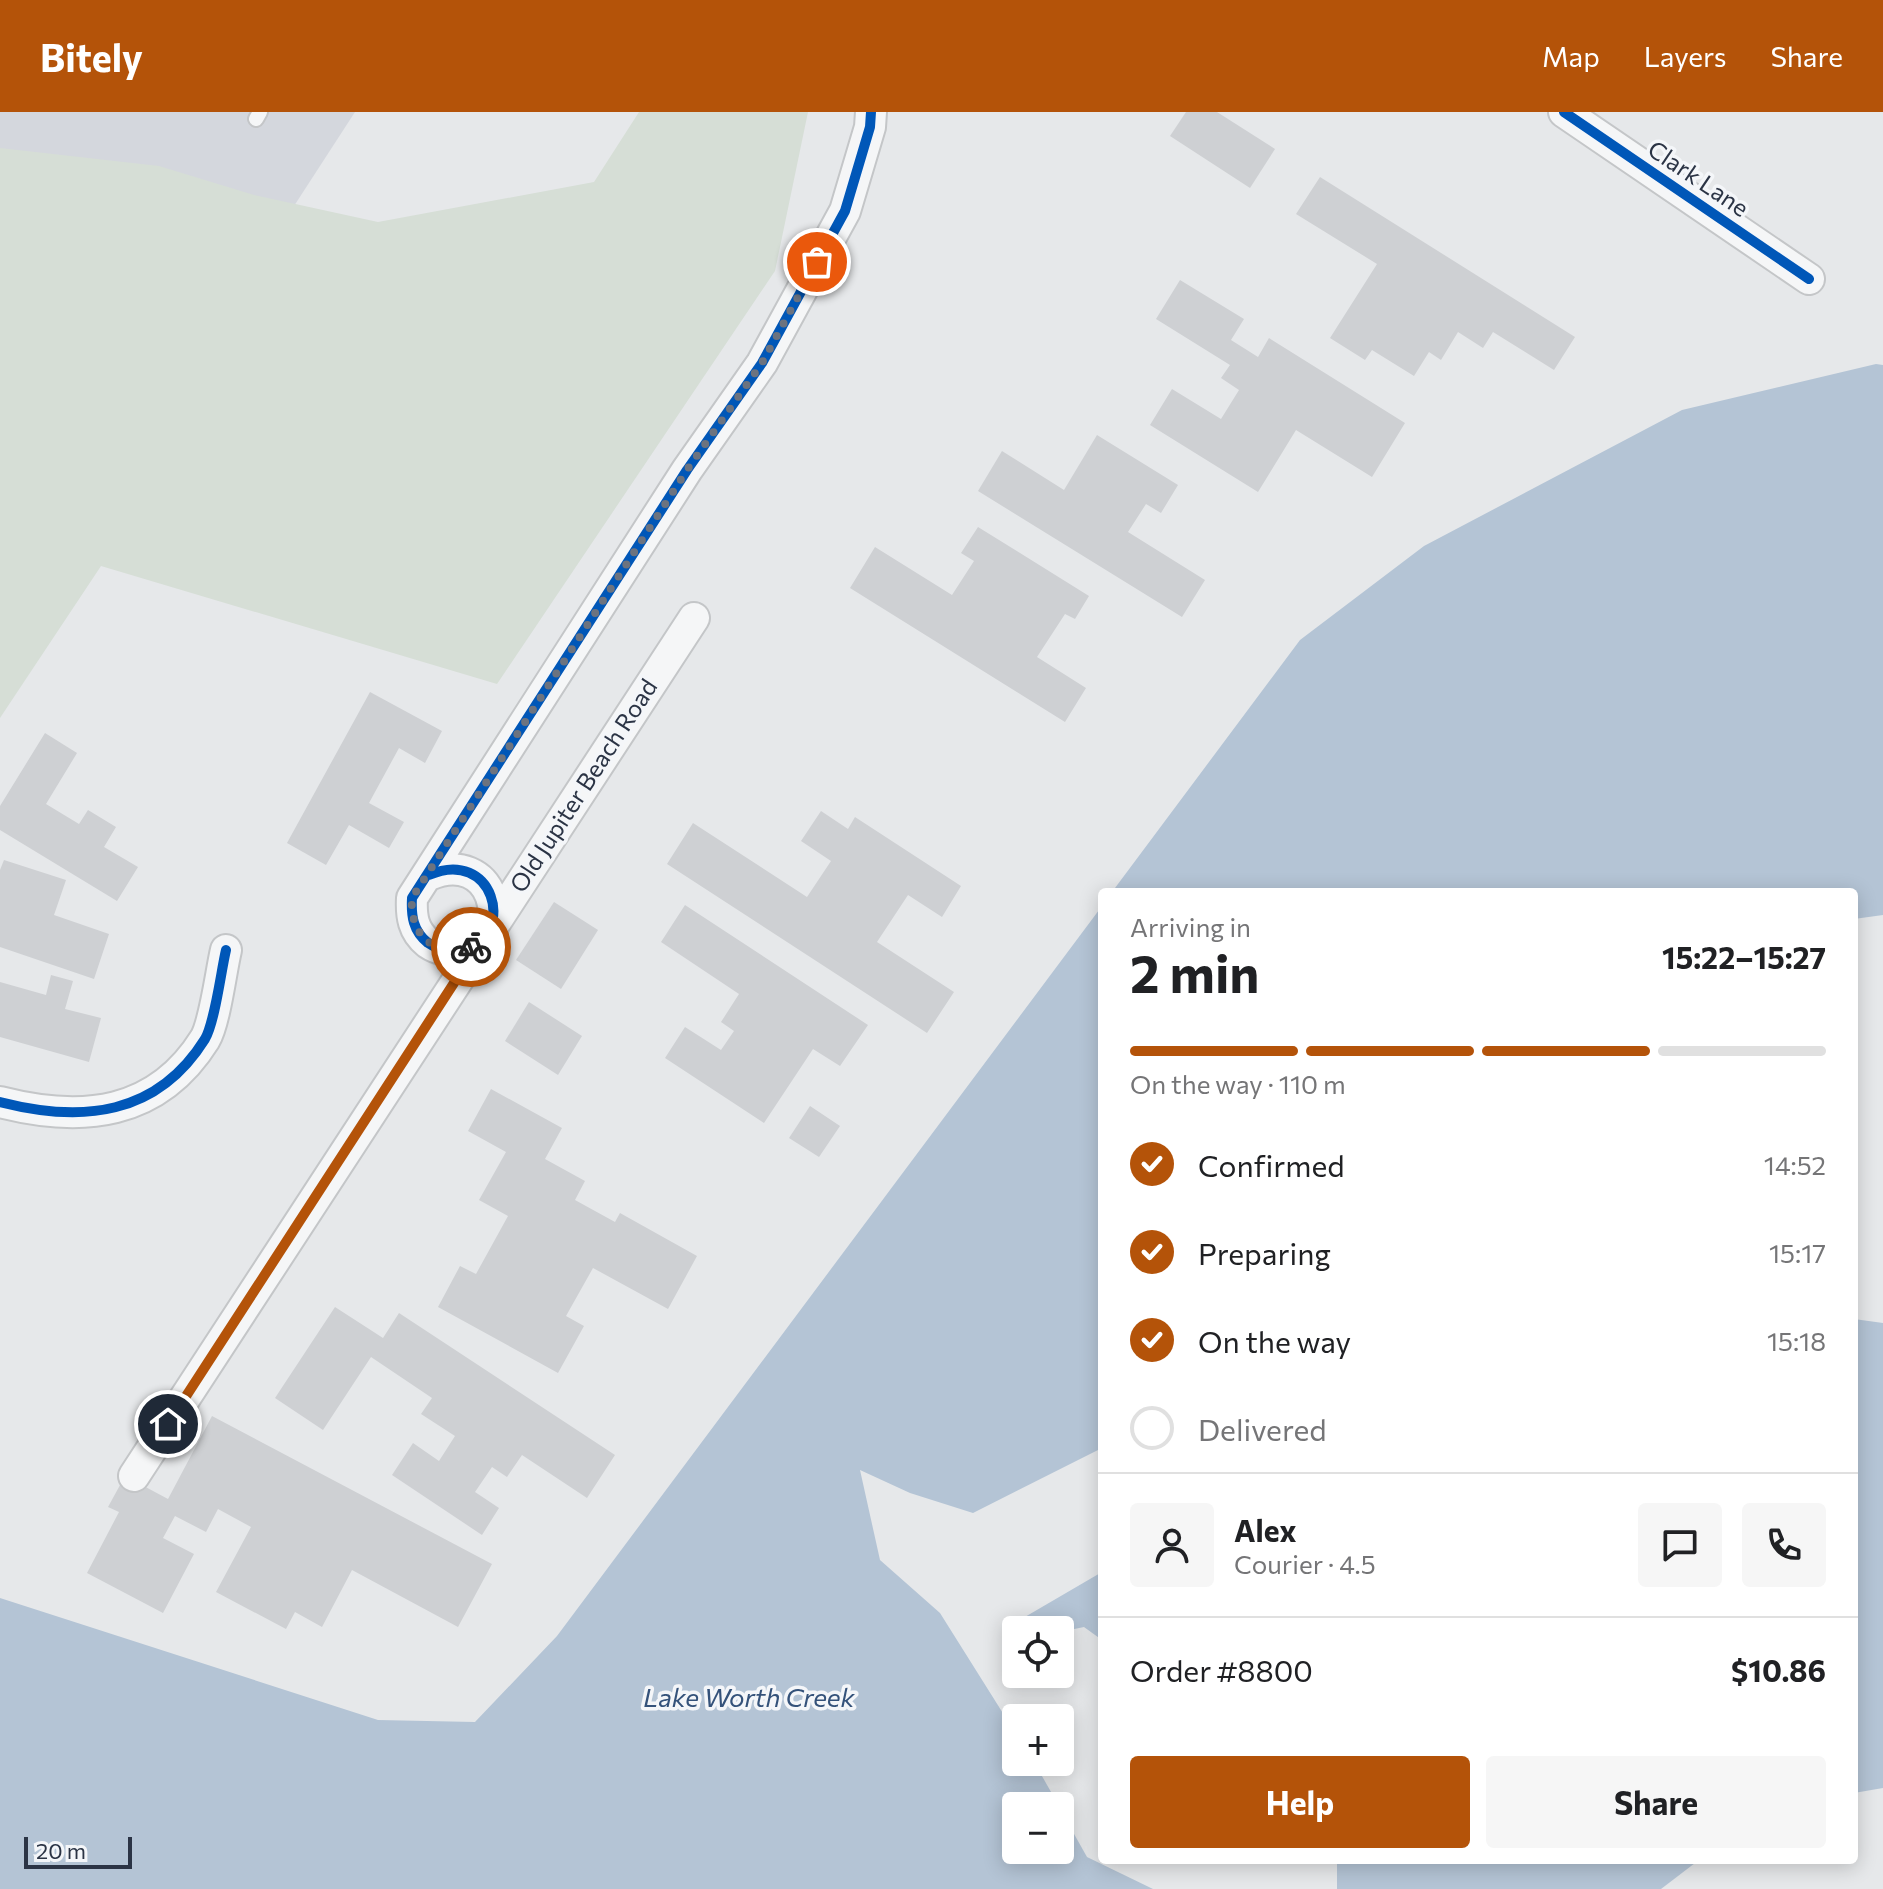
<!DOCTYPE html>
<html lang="en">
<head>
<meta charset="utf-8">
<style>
  :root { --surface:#fff; --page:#f6f6f6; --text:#202124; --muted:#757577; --line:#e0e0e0; --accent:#b45309 }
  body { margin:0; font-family:Commissioner,sans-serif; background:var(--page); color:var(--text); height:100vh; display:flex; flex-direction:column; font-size:30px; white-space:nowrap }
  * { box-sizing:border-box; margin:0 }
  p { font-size:26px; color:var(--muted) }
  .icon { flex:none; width:44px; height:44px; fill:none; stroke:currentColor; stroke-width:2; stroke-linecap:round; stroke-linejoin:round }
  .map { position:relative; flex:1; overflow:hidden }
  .details { position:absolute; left:1098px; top:776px; width:760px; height:976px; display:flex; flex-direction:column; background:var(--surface); border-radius:8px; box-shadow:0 4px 20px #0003 }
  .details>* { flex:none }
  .buttons { position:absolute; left:1002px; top:1504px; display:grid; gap:16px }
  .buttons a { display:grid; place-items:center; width:72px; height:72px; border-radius:8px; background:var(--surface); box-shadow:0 4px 20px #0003; font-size:40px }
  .scale { position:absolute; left:24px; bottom:20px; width:108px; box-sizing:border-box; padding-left:8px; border:4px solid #2b3445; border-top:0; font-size:22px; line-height:28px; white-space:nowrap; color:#2b3445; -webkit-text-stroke:6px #f4f6f9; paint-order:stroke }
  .pin { position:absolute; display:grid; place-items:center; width:68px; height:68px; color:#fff; margin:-34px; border:4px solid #fff; border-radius:50%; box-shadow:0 2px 8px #0007 }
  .courier { position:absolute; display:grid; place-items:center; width:80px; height:80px; margin:-40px; border:6px solid #b45309; border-radius:50%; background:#fff; color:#222; box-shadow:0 2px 10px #0007 }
  .summary em { font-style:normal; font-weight:700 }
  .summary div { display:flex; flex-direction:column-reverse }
  .summary { display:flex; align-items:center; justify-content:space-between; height:136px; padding:0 32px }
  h1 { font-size:52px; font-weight:700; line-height:60px }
  .bar { display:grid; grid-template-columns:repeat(4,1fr); gap:12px 8px; align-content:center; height:96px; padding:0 32px }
  .bar i { height:10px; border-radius:6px; background:var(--line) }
  .bar .current { background:var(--accent) }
  .bar p { grid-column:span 4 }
  .line { display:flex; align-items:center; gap:20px; padding:0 32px; border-top:2px solid var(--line) }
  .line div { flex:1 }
  .round { display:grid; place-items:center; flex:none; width:84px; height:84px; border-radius:8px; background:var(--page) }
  ol { padding:0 32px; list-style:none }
  li { display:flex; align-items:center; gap:24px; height:88px }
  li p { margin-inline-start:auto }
  li .icon { padding:8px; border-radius:50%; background:var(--accent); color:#fff; stroke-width:4 }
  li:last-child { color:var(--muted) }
  li i { width:44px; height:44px; border:4px solid var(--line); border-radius:50% }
  .cta { display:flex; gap:16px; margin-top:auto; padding:16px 32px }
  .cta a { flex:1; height:92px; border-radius:8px; background:var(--accent); color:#fff; font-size:32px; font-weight:700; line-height:92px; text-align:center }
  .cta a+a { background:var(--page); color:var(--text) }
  header { display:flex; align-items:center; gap:48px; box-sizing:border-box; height:112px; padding:0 40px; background:var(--accent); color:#fff }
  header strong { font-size:38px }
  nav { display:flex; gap:44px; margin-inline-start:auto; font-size:28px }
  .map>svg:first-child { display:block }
  .built { fill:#d4d7dd }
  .green { fill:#d6ded6 }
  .water { fill:#b4c4d5 }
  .building { fill:#ced0d3 }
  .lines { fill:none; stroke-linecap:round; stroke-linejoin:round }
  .service-casing { stroke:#c4c6c8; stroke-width:18 }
  .minor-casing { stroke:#c4c6c8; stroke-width:34 }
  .service { stroke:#f5f6f7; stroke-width:14 }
  .minor { stroke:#f5f6f7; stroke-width:30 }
  .cycleway-casing { stroke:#f4f6f9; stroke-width:15 }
  .cycleway { stroke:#0057b8; stroke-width:10 }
  .done { stroke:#6c737f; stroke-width:8; stroke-dasharray:0 14.4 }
  .route { stroke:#b45309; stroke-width:10 }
  .labels { text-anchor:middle; stroke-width:7; stroke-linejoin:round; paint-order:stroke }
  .street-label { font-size:24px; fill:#2b3445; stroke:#f4f6f9 }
  .water-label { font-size:26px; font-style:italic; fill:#34527a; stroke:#f4f6f9 }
</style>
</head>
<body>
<header>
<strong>Bitely</strong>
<nav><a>Map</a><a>Layers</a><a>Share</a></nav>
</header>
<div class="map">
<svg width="1883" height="1777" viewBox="0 0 1883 1777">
  <rect width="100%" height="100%" fill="#e6e8ea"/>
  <path class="built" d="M0,0H355L270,131L0,147Z"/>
  <path class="green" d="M639,0H808L775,159L497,572L101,454L0,606V36L159,54L254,83L378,110L594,70Z"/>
  <g class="water">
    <path d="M1876,252L1883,253V803L1854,807V780H1112L1300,528L1424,434L1682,298Z"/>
    <path d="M1102,794V1336L973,1401L910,1381L860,1358L880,1448L940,1501L1016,1622V1650H1034L1059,1694H1016V1738H1060V1697L1087,1745L1153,1777H0V1486L378,1608L475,1610L557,1524Z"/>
    <path d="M1854,1207L1883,1211V1676L1854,1681V1355L1857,1342L1854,1323Z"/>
    <path d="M1102,1460V1528L1084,1515L1060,1520L1021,1518L1018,1509Z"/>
    <path d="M1337,1748H1699L1661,1777H1337Z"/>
  </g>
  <g class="building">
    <path d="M1186,0H1217L1275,37L1250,76L1170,24Z"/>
    <path d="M1320,65L1575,225L1554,258L1493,220L1483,236L1458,220L1441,248L1429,240L1414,264L1372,238L1365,248L1330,226L1377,152L1296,102Z"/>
    <path d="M1180,168L1244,207L1231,228L1258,245L1269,226L1405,311L1372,365L1296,318L1258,380L1150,313L1172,277L1221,307L1239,278L1221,266L1230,253L1156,207Z"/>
    <path d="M1097,323L1178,373L1161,401L1146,392L1128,420L1205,468L1182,505L978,379L1002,339L1064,378Z"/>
    <path d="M978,415L1089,484L1075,507L1065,502L1037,545L1086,576L1065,610L850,476L875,435L952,483L974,449L961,441Z"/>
    <path d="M370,580L442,619L425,651L399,636L369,691L404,710L389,736L349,713L326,753L287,731Z"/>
    <path d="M45,621L77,641L46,692L79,712L88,698L116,715L104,735L138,755L117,789L0,718V694Z"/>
    <path d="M821,699L848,717L855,705L961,774L942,805L908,783L877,830L954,880L927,921L667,752L693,711L807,785L831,749L801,729Z"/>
    <path d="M4,748L66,768L54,803L109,822L94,867L0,835V758Z"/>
    <path d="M554,790L598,818L561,877L516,848Z"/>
    <path d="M685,793L868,913L840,954L813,937L764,1011L665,946L685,915L721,938L734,919L721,910L739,882L661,830Z"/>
    <path d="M51,863L73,869L65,897L101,906L89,950L0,925V870L46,883Z"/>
    <path d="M529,890L582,924L558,963L505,929Z"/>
    <path d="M491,977L562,1016L545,1047L585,1069L575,1088L615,1110L620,1101L697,1144L668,1197L593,1156L566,1204L584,1214L558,1261L438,1195L460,1154L476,1162L508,1104L479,1088L506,1040L468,1019Z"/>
    <path d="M810,994L840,1014L819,1045L789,1026Z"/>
    <path d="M335,1195L383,1226L399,1201L615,1343L587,1386L522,1343L507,1365L492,1355L475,1380L499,1396L482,1423L392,1363L413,1331L439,1349L455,1324L421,1302L432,1286L371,1245L323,1318L275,1286Z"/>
    <path d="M212,1304L492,1452L458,1515L352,1458L322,1515L295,1500L286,1517L216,1480L251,1415L218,1397L206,1420L175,1404L163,1426L194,1442L163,1501L87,1461L119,1400L108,1395L125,1364L168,1387Z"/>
  </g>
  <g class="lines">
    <g class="service-casing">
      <path id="service" d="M256,7L260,0"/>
    </g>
    <g class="minor-casing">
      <g id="minor">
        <path d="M1564,0L1809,167"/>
        <path d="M429,763C493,735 518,822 463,837C451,840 438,838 428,831C413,819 411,804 412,786L687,358L762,251L845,99L870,15L871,0"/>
        <path d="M0,990C82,1011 157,1004 205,927C215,910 221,859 226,838"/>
        <path d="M134,1364L694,506"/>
      </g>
    </g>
    <use href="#service" class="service"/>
    <use href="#minor" class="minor"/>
    <g class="cycleway-casing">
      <g id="cycleway">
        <path d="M1564,0L1809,167"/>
        <path d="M429,763C493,735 518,822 463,837C451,840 438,838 428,831C413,819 411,804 412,786L687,358L762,251L845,99L870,15L871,0"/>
        <path d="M0,990C82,1011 157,1004 205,927C215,910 221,859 226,838"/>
      </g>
    </g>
    <use href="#cycleway" class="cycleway"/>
  </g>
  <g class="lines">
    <path class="done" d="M471,835C435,846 409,823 412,786L687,358L762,251L817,150"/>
    <path class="route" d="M168,1312L489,817L471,835"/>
  </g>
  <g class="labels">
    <g class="street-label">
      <text transform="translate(1698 67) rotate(34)" y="8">Clark Lane</text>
      <text transform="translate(584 674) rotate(-57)" y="8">Old Jupiter Beach Road</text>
    </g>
    <g class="water-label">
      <text x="749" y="1595">Lake Worth Creek</text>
    </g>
  </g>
</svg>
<div class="buttons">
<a><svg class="icon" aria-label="locate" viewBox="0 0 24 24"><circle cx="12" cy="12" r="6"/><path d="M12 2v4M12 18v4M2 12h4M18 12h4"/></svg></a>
<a>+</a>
<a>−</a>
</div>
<div class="scale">20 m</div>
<div class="pin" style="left:817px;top:150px;background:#ea580c"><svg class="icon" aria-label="bag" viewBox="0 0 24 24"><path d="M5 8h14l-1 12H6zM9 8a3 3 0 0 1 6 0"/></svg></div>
<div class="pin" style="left:168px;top:1312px;background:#1f2937"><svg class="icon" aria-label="home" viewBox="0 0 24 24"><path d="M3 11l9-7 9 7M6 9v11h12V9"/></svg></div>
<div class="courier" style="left:471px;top:835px"><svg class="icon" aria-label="bike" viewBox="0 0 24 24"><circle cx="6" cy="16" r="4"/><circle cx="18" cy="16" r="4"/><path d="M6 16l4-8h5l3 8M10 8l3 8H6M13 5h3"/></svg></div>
<section class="details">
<div class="summary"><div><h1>2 min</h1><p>Arriving in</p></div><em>15:22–15:27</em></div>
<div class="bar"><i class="current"></i><i class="current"></i><i class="current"></i><i></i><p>On the way · 110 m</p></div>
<ol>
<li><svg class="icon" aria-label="check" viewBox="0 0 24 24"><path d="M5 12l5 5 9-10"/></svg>Confirmed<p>14:52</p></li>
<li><svg class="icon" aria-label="check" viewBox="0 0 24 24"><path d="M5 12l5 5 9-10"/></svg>Preparing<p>15:17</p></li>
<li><svg class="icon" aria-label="check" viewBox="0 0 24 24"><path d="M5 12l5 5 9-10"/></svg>On the way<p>15:18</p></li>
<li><i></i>Delivered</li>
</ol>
<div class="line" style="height:144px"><a class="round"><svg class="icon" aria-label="person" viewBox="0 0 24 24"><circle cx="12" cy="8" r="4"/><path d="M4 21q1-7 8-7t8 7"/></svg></a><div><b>Alex</b><p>Courier · 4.5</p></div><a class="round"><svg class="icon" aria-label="chat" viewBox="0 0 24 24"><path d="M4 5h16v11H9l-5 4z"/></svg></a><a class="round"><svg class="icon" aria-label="phone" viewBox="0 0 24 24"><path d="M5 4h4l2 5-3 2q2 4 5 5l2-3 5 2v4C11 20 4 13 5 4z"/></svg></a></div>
<div class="line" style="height:104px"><div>Order #8800</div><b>$10.86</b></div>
<div class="cta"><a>Help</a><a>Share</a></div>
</section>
</div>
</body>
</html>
